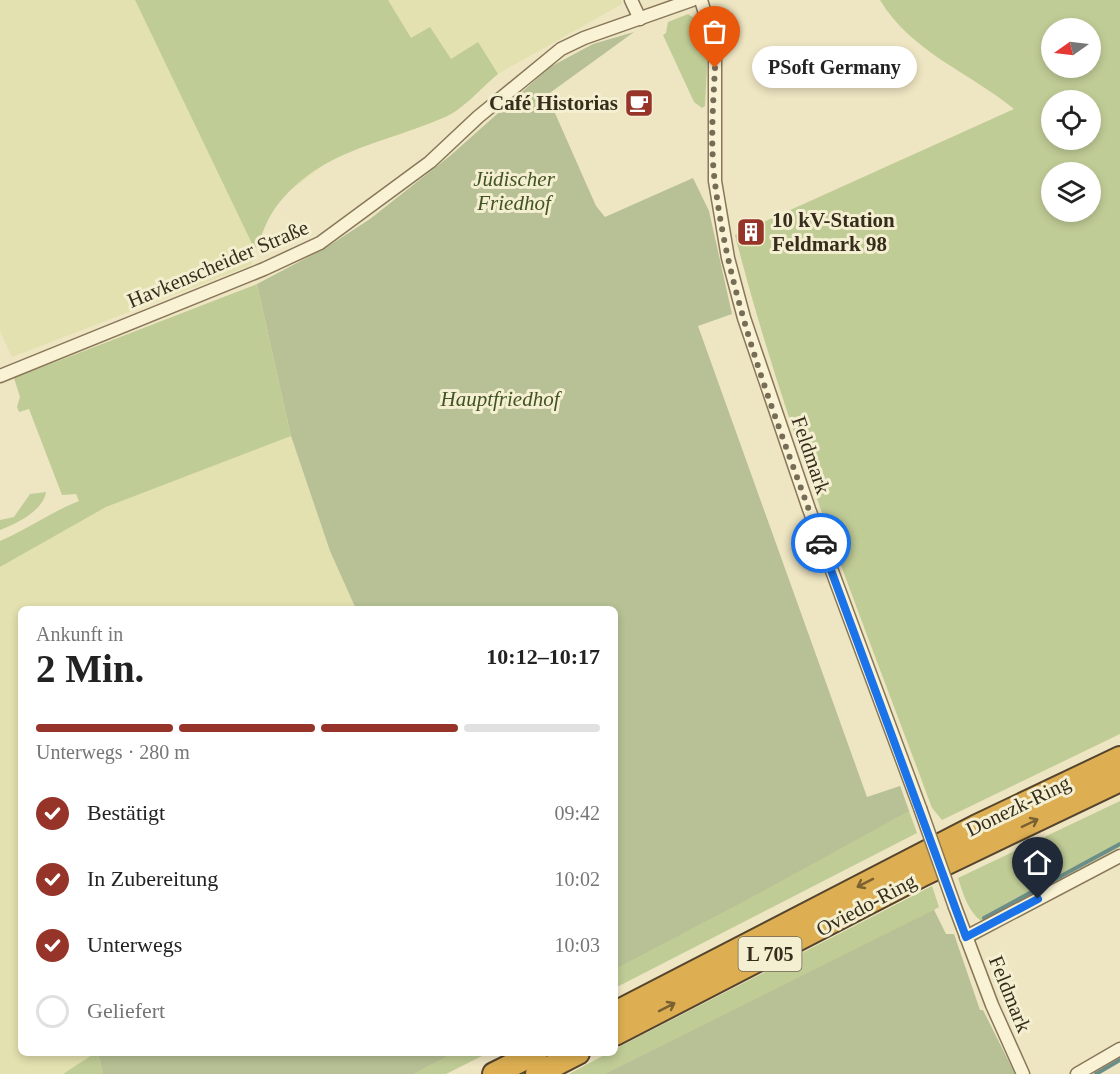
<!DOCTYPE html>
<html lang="de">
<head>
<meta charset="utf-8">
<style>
  :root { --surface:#fff; --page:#f2f2f2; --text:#222; --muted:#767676; --line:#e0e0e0; --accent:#963429 }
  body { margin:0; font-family:"Times New Roman",serif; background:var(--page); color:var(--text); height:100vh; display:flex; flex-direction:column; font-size:22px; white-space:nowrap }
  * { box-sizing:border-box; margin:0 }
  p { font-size:20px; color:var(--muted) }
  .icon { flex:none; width:33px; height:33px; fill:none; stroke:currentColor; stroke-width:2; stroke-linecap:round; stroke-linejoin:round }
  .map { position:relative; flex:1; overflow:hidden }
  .panel { position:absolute; left:18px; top:606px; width:600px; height:450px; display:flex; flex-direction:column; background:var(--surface); border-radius:9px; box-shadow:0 3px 9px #0003 }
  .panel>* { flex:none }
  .needle { width:39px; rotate:256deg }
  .buttons { position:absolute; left:1041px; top:18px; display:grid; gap:12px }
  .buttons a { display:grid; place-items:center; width:60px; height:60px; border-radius:50%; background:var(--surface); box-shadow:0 3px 9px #0003; font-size:30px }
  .pin { position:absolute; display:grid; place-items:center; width:51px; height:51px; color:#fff; margin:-62px -26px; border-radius:50% 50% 50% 0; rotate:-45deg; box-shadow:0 0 6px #0007 }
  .pin .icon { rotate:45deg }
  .courier { position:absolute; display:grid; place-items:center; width:60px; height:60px; margin:-30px; border:4px solid #1a73e8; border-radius:50%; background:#fff; color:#222; box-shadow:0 2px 8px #0007 }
  .bubble { position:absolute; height:42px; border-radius:21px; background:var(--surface); box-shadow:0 3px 9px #0003; font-size:20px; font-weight:800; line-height:42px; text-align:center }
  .head em { font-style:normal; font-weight:800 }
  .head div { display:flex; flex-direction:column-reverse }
  .head { display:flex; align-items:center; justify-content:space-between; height:102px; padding:0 18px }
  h1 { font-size:39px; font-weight:800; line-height:45px }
  .bar { display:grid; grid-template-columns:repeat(4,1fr); gap:9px 6px; align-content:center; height:72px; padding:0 18px }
  .bar i { height:8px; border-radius:4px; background:var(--line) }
  .bar .on { background:var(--accent) }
  .bar p { grid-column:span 4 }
  ol { padding:0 18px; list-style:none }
  li { display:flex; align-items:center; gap:18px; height:66px }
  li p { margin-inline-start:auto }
  li .icon { padding:6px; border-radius:50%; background:var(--accent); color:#fff; stroke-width:4 }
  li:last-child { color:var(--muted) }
  li i { width:33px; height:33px; border:3px solid var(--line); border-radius:50% }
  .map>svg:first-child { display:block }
  .farmland { fill:#e3e1af }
  .green { fill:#c0cc96; fill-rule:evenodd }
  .cemetery { fill:#b7c195 }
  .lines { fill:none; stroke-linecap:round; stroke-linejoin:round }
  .stream { stroke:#6b8e89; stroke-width:4 }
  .street-casing { stroke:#887759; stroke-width:15 }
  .highway-casing { stroke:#55442e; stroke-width:26 }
  .street { stroke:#f9f2d5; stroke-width:12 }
  .highway { stroke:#ddaf52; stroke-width:22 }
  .street-bridge-casing { stroke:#887759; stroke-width:15; stroke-linecap:butt }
  .street-bridge { stroke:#f9f2d5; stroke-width:12 }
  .oneway { stroke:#796132 }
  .done { stroke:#776d57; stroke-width:6; stroke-dasharray:0 10.8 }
  .route { stroke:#1a73e8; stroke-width:8 }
  .labels { text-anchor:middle; stroke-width:6; stroke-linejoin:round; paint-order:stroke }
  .shield { fill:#f5efd1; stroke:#706753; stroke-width:1.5 }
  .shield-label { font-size:20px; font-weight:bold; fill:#372d1d }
  .poi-label { font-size:21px; font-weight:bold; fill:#372d1d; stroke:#f5efd1; text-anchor:end }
  .park-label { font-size:21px; font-style:italic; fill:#425424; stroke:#f5efd1 }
  .street-label { font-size:21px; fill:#372d1d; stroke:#f5efd1 }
</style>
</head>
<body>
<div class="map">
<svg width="1120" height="1074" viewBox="0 0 1120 1074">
  <rect width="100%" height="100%" fill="#eee5c2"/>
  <g class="farmland">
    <path d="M0,0H135L255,250L251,265L12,357L0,331Z"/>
    <path d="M213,0H621L622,4L498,74L447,117L378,139L333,158L292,189Z"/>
    <path d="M291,436L330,551L356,609H21V1053H95L63,1074H0V567L106,507Z"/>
  </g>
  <g class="green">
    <path d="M135,0H388L411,38L430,27L451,59L478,42L498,74C482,87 464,109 445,117C382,145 314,150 272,213C265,224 261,238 255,250Z"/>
    <path d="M880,0H1120V734L942,820L932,808C862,619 785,431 735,235L1014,109C969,72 911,52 880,0ZM1052,28H1090V68H1052ZM1052,100H1090V140H1052ZM1090,172V212H1052V172Z"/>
    <path d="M688,14L697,20L700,18L708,50L705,106L702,108L694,102L663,35L666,33L668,22Z"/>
    <path d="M257,284L291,436L106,507L0,567V541C28,529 51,512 79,501L76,494L62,495L29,409L19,412L17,407L20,397L14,378Z"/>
    <path d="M46,492C43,511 16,524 0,530V520L14,517L30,494Z"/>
    <path d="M900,786L917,833L615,988V929Z"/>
    <path d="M1120,801V847L981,921C968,911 963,894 958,878Z"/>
    <path d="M932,886L939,907L934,910L942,927L637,1074H569L608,1053H615V1049Z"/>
    <path d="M95,1053H98L103,1074H63Z"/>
    <path d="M378,1053H488L446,1074H339Z"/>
  </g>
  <g class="cemetery">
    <path d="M634,32L547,95L596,206L605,217L693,178L709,211L732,314L698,326L867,797L900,786L909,811L754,896L615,969V609H356L330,551L291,436L257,284L327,247L370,219L451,155L550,67L593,44Z"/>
    <path d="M934,910L946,934H954L980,1010H983L1015,1074H605Z"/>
    <path d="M98,1053H453L413,1074H103Z"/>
  </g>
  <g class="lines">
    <g class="stream">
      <path d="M984,918L1120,844"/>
      <path d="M1096,1074L1120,1060"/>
    </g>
    <g class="street-casing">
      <g id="street">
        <path d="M631,0L640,19"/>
        <path d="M701,0L715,47V181L728,258L744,318L809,509L920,808"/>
        <path d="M0,376L264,269L320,243L430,162L478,117L561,49L584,38L692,0"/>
        <path d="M955,907L992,1005L1023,1074"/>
        <path d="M966,937L1120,856"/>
        <path d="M1077,1074L1120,1049"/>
      </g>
    </g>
    <g class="highway-casing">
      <g id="highway">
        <path d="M615,1013L975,827L1120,758"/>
        <path d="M615,1034L924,874L1120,780"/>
        <path d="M494,1074L536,1053"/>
        <path d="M537,1074L578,1053"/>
      </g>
    </g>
    <use href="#street" class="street"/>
    <use href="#highway" class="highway"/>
    <g class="street-bridge-casing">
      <path id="street-bridge" d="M920,808L955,907"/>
    </g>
    <use href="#street-bridge" class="street-bridge"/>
  </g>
  <defs><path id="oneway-shaft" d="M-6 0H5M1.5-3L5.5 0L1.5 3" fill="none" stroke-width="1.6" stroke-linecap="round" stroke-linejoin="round" transform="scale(1.5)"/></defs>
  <g class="oneway">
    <use href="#oneway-shaft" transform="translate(1030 823) rotate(-26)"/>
    <use href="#oneway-shaft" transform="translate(865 883) rotate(153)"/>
    <use href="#oneway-shaft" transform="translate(667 1007) rotate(-27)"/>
  </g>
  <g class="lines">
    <path class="done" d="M715,68C713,106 710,145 715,183C730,307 779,426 821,543"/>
    <path class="route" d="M821,543L966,937L1038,899"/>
  </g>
  <defs>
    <g id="cafe-square" transform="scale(1.5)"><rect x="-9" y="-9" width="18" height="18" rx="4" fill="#963429" stroke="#f5efd1"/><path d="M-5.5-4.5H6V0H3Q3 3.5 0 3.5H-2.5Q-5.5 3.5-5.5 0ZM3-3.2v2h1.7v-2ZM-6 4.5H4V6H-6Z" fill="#fff"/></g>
    <g id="building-square" transform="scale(1.5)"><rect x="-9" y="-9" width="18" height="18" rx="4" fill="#963429" stroke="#f5efd1"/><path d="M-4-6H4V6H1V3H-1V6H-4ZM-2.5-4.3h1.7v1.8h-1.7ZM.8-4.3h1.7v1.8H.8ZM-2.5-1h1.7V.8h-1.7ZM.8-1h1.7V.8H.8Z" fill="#fff"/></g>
  </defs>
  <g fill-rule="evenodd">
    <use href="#cafe-square" x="639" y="103"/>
    <use href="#building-square" x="751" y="232"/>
  </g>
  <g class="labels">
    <rect class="shield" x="738.5" y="937" width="63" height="34" rx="4.5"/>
    <g class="shield-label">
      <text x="770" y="961">L 705</text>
    </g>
    <g class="poi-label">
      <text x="618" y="110">Café Historias</text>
      <text x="772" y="227" text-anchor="start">10 kV-Station<tspan x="772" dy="24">Feldmark 98</tspan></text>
    </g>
    <g class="park-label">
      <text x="514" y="186">Jüdischer<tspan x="514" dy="24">Friedhof</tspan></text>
      <text x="500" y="406">Hauptfriedhof</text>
    </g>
    <g class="street-label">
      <text transform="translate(218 264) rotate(-23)" y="7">Havkenscheider Straße</text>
      <text transform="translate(811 455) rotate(71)" y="7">Feldmark</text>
      <text transform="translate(1018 806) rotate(-26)" y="7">Donezk-Ring</text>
      <text transform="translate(866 905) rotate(-28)" y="7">Oviedo-Ring</text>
      <text transform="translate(1010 994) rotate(68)" y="7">Feldmark</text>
    </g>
  </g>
</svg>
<div class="buttons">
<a><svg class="needle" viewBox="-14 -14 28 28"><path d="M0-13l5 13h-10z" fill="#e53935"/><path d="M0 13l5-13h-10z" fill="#767676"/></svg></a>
<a><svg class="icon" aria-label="locate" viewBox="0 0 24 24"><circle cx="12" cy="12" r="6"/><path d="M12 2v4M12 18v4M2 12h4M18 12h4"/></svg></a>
<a><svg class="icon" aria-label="layers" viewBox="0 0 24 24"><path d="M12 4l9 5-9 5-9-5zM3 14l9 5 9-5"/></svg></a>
</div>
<div class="pin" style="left:715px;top:68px;background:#ea580c"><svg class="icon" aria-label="bag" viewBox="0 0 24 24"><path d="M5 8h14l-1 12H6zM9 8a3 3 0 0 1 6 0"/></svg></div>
<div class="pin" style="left:1038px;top:899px;background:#1f2937"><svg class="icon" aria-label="home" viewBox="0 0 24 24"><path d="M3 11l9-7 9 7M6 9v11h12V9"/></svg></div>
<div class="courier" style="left:821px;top:543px"><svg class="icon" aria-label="car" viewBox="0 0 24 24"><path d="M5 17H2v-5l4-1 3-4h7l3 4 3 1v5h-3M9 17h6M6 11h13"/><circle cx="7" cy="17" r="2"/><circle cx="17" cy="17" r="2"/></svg></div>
<div class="bubble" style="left:752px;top:46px;width:165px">PSoft Germany</div>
<section class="panel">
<div class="head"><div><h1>2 Min.</h1><p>Ankunft in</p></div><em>10:12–10:17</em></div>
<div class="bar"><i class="on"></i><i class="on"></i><i class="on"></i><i></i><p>Unterwegs · 280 m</p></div>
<ol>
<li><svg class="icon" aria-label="check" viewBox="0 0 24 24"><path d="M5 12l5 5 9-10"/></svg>Bestätigt<p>09:42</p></li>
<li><svg class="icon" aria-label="check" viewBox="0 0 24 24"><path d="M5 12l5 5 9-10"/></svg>In Zubereitung<p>10:02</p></li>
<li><svg class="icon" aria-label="check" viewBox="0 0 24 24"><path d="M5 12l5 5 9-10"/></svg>Unterwegs<p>10:03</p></li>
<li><i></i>Geliefert</li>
</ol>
</section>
</div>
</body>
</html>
